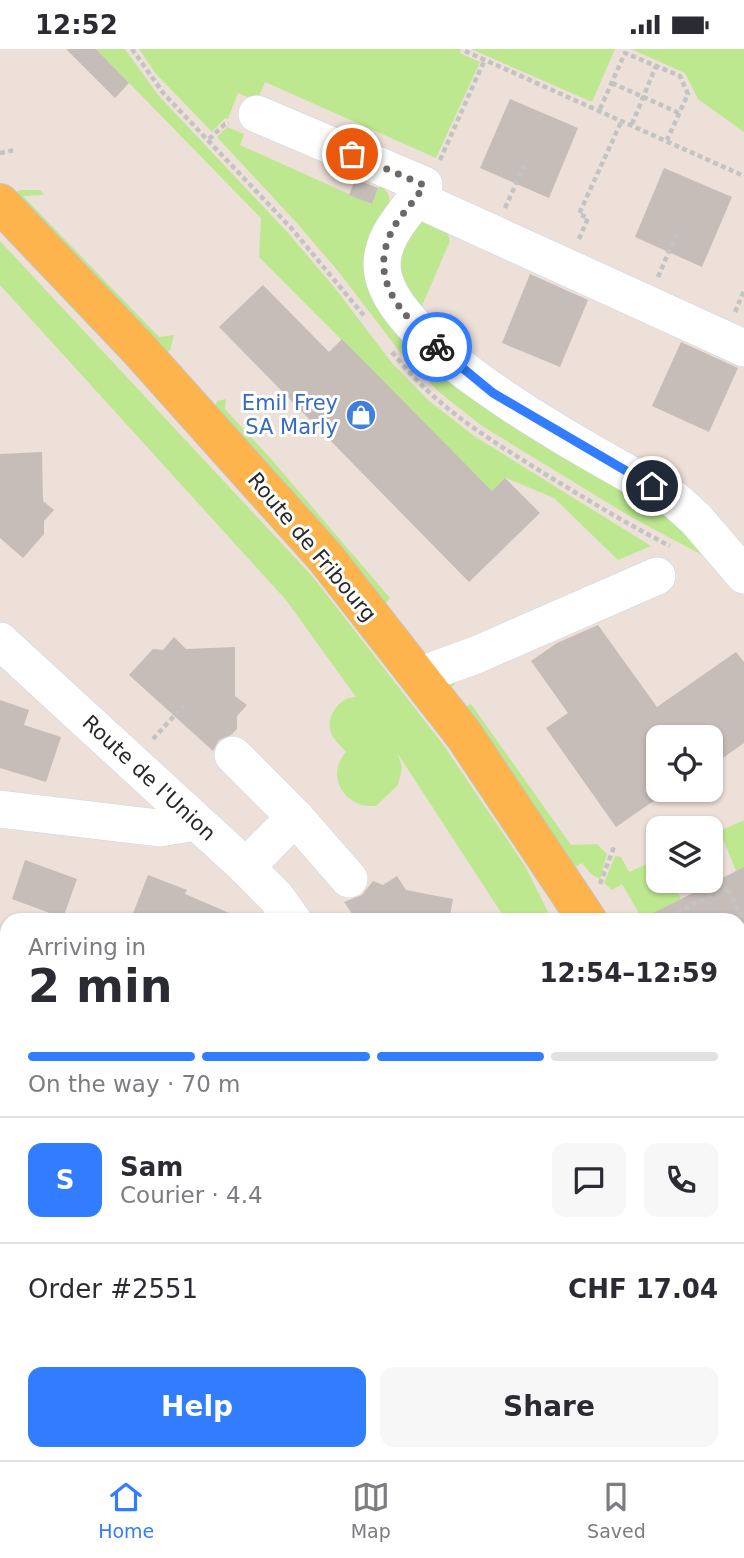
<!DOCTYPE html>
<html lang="en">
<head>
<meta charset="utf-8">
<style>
  :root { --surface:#fff; --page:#f7f7f7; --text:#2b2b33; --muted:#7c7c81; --line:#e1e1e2; --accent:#327dff }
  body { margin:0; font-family:"DejaVu Sans",sans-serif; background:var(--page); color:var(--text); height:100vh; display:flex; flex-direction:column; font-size:26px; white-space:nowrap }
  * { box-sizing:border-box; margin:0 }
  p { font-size:23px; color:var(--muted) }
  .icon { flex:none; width:38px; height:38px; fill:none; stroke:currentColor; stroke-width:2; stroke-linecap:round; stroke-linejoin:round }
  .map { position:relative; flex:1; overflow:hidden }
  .drawer { position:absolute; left:0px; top:864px; width:746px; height:548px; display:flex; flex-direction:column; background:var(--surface); border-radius:21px 21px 0 0; box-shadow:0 2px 5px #0004 }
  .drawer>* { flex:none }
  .tools { position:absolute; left:646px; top:676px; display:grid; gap:14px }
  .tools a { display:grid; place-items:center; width:77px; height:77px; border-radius:14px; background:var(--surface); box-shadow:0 2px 5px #0004; font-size:35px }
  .pin { position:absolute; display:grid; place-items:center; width:60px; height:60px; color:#fff; margin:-30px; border:4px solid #fff; border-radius:50%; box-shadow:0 2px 7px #0007 }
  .courier { position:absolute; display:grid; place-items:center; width:70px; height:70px; margin:-35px; border:5px solid #327dff; border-radius:50%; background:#fff; color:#222; box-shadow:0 2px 9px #0007 }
  .summary em { font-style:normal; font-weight:700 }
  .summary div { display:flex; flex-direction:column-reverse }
  .summary { display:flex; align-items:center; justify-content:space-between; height:119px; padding:0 28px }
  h1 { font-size:46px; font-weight:700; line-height:52px }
  .bar { display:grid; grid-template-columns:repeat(4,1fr); gap:10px 7px; align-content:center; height:84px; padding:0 28px }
  .bar i { height:9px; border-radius:5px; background:var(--line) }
  .bar .selected { background:var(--accent) }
  .bar p { grid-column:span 4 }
  .line { display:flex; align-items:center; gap:18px; padding:0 28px; border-top:2px solid var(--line) }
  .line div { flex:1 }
  .round { display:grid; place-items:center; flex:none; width:74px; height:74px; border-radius:14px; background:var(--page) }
  .action { display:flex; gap:14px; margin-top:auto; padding:14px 28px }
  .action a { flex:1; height:80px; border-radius:14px; background:var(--accent); color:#fff; font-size:28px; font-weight:700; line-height:80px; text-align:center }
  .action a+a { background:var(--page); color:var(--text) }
  .status { display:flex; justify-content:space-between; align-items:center; height:49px; padding:0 35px; background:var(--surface); direction:ltr }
  .status svg { height:19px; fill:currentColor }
  .tab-bar { display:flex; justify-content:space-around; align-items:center; height:98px; border-top:2px solid var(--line); background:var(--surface); font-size:19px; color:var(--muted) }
  .tab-bar a { display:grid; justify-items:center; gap:4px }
  .tab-bar .selected { color:var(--accent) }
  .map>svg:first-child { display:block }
  .green { fill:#bde88f }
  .building { fill:#c7bdb8 }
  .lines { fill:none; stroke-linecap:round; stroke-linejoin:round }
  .minor-casing { stroke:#cdd5e3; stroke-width:38 }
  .major-casing { stroke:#c3c3c3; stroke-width:40 }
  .path { stroke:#c3c3c3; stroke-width:4.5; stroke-dasharray:5 3.5; stroke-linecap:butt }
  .minor { stroke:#fff; stroke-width:37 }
  .major { stroke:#fdb44c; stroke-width:38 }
  .done { stroke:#6d6866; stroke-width:7; stroke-dasharray:0 12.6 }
  .route { stroke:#327dff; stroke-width:9 }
  .labels { text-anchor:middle; stroke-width:6; stroke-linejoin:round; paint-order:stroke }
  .shop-label { font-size:21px; fill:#366cbe; stroke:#fff; text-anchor:end }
  .street-label { font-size:21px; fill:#282828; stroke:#fff }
</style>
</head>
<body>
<div class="status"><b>12:52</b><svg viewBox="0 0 49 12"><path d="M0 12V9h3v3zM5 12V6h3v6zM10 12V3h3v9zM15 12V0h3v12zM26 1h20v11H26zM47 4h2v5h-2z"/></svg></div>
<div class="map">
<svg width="744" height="1411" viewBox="0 0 744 1411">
  <rect width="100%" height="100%" fill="#ece0d8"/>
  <g class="green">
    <path d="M96,0H125L158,46L289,185L334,238L392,314L428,351L474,387L651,497L618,511L554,449L506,429L492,442L259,208L261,169Z"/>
    <path d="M139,0H461L460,4L480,13L436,109L265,33L257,52L238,44L228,70L225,69L212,83L156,25Z"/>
    <path d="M471,0H615L592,53Z"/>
    <path d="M631,0H744V83L698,50L685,24Z"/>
    <path d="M227,78L244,85L240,96L371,155L380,135C389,143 391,149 389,162L374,234L668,458L719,515L631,468L482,377L439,343L400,303L338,222L295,172L217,88Z"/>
    <path d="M20,141H40L44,146L23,147L159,288L174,286L170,301L165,305L16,144Z"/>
    <path d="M418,169L447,182L450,192L421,259L394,228L409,175Z"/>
    <path d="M0,192L313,528L442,694L525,817L552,871H506L398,705L402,719L398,736L376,757C371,757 363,757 359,755C336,745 330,721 346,703C341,697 334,691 331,684C325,667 340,648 356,648L286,551L0,236Z"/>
    <path d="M226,350L225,360L272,411L390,549L386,554V561L214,361L217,352Z"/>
    <path d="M467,625L451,638L466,658L471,655L571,796L597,795L607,805L600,830L591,825L582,814L577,817L570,815L446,639L450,626Z"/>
    <path d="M744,771V818L736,822L720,782Z"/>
    <path d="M615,807L621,808L629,823L658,810V831H671L681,850L663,859L669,871H643L622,835L612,841L604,834Z"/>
  </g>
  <g class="building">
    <path d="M66,0H96L129,34L115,49Z"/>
    <path d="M510,50L578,79L549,149L480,119Z"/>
    <path d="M664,119L732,148L702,218L635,188Z"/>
    <path d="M355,130L378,139L372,155L349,146Z"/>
    <path d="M530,225L588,251L560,318L502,294Z"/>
    <path d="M263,236L329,303L342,290L492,442L505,429L540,464L469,533L219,278Z"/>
    <path d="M681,293L738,319L709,383L652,357Z"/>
    <path d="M42,403L43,452L54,461L44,472V485L23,509L0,489V405Z"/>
    <path d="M598,576L657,658L736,603L744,613V694L710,718V688H658V749L616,778L546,679L568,664L531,612L557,594Z"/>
    <path d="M174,588L186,600L235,598V647L247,656L237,667V680L231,686L219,691L213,702L129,626L153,600L163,601Z"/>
    <path d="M0,651L29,661L24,676L61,688L46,733L0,719Z"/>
    <path d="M25,811L77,830L63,869L12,850Z"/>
    <path d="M744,818V872H637L681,850Z"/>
    <path d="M148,826L187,841L185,845L248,872H144L132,867Z"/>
    <path d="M397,827L406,841L453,850L449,872H357L344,853L362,846L373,832L383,836Z"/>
  </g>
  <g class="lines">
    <g class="minor-casing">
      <g id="minor">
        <path d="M257,65L424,136C410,163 383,182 382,215C381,297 609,412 675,451L696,470L744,526"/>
        <path d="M417,150L744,299"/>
        <path d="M0,592L246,818L276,848L293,872"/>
        <path d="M418,627L476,606L657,527"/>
        <path d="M233,706L295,768"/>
        <path d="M0,760L159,779L196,773"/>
        <path d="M246,818L295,768L349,830"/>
        <path d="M0,1008L7,1009"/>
        <path d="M0,1257L7,1258"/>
        <path d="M667,1405L670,1411"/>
      </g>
    </g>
    <g class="major-casing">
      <g id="major">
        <path d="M0,154L136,297L325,508L464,686L588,872"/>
        <path d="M738,1068C744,1081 744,1093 738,1106"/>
        <path d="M738,1169L744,1182"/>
      </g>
    </g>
    <g class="path">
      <path d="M132,0L164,45L292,180L365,268"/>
      <path d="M465,2L744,127"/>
      <path d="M612,34L679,64"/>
      <path d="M600,60L625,4L680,27L688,45L667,91"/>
      <path d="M632,75L656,17"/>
      <path d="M209,90L225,75H229"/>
      <path d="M0,104L15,101"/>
      <path d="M440,111L485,10"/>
      <path d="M505,159L524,117"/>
      <path d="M579,190L588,169L579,165L622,71"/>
      <path d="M658,228L676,186"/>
      <path d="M735,263L744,242"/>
      <path d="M392,303C436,359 486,388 545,425C586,450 627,475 670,497"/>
      <path d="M153,690L184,656"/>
      <path d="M600,835L614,798"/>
      <path d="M680,872L677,864L727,838L744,874"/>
      <path d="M738,908L744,905"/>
      <path d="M738,950L744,947"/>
      <path d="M738,995L744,992"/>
      <path d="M738,1246L740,1245"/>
      <path d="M738,1259V1266"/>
    </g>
    <use href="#minor" class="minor"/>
    <use href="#major" class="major"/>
  </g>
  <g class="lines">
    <path class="done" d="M352,105L424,136C416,151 404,162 395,176C365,229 400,263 437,298"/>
    <path class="route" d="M437,298L493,344L652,437"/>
  </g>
  <defs>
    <g id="shop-disc" transform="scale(1.575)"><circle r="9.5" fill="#3f7fe0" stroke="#fff"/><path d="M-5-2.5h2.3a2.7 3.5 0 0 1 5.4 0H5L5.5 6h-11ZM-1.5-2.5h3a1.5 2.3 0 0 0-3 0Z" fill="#fff"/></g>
  </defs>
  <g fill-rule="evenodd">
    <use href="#shop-disc" x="361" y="366"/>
  </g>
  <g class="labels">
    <g class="shop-label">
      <text x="338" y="361">Emil Frey<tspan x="338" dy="24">SA Marly</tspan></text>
    </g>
    <g class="street-label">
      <text transform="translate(312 498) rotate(50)" y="7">Route de Fribourg</text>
      <text transform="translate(149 729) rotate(43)" y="7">Route de l'Union</text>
    </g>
  </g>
</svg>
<div class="tools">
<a><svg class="icon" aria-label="locate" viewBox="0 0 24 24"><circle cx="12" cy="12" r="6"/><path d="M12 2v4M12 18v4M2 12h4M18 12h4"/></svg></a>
<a><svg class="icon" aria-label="layers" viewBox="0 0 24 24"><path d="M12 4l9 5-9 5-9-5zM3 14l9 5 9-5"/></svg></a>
</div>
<div class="pin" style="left:352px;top:105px;background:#ea580c"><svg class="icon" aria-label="bag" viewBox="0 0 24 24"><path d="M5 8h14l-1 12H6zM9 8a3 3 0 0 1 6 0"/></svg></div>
<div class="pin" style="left:652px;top:437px;background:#1f2937"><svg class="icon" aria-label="home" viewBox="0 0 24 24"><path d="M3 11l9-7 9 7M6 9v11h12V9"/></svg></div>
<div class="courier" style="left:437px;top:298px"><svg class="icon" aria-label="bike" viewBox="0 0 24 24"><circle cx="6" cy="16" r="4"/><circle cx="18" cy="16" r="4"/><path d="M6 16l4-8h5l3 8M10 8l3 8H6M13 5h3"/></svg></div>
<section class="drawer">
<div class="summary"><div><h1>2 min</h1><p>Arriving in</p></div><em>12:54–12:59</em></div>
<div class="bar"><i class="selected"></i><i class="selected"></i><i class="selected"></i><i></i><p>On the way · 70 m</p></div>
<div class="line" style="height:126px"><b class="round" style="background:var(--accent);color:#fff">S</b><div><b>Sam</b><p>Courier · 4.4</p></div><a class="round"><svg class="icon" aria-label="chat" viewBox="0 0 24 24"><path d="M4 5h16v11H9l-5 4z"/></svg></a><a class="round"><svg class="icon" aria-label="phone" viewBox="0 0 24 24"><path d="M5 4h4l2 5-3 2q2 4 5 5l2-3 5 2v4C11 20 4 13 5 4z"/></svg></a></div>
<div class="line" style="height:91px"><div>Order #2551</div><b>CHF 17.04</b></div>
<div class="action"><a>Help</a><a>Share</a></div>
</section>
</div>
<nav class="tab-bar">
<a class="selected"><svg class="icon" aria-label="home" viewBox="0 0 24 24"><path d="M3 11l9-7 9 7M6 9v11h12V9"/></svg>Home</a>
<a><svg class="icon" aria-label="map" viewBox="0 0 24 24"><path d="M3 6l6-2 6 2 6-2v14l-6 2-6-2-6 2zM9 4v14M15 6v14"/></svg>Map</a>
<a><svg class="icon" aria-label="saved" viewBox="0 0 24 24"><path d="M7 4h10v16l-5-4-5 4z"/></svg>Saved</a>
</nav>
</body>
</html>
